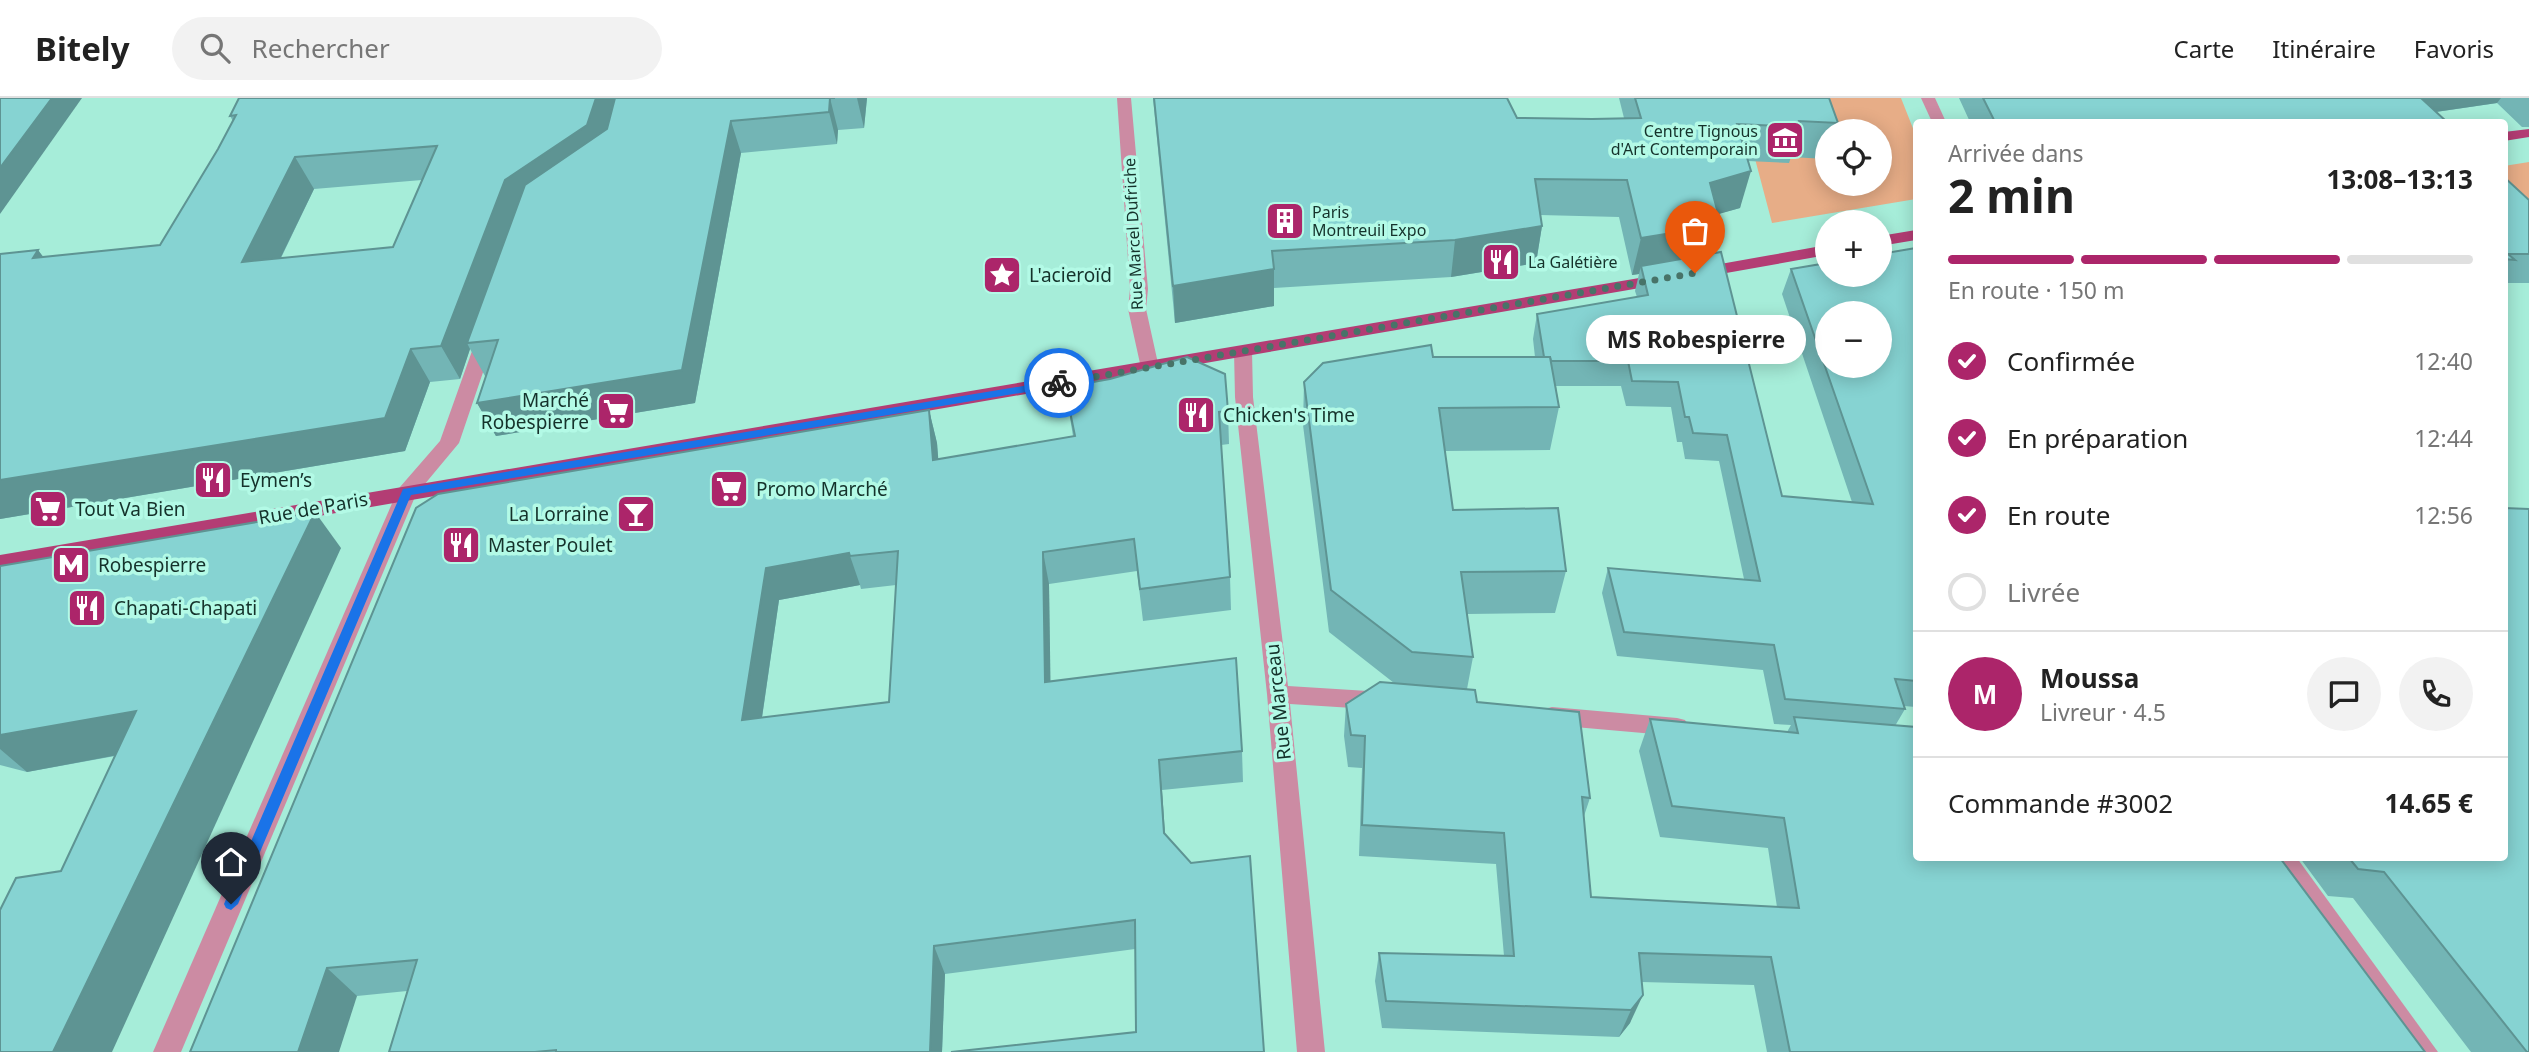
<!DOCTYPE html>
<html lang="fr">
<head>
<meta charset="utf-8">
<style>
  :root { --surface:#fff; --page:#f2f2f2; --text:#222; --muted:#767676; --line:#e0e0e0; --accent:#ac256a }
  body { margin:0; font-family:"Noto Sans",sans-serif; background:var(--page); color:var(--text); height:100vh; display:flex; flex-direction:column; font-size:26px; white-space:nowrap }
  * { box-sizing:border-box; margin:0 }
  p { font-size:23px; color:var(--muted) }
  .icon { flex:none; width:38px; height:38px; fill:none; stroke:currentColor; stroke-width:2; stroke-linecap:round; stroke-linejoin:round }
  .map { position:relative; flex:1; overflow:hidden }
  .drawer { position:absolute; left:1913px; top:21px; width:595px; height:742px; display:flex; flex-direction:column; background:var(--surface); border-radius:7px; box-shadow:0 4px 18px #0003 }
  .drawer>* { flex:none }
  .fabs { position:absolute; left:1815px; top:21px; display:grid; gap:14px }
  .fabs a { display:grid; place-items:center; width:77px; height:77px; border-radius:50%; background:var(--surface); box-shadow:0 4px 18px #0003; font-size:35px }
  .pin { position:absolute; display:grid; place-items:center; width:60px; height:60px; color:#fff; margin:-72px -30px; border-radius:50% 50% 50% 0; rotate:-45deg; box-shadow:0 0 7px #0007 }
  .pin .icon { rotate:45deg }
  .courier { position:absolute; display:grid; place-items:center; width:70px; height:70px; margin:-35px; border:5px solid #1a73e8; border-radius:50%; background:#fff; color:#222; box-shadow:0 2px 9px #0007 }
  .bubble { position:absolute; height:49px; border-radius:24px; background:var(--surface); box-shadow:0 4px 18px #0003; font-size:23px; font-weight:700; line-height:49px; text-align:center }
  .head em { font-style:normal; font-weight:700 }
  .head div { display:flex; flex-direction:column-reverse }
  .head { display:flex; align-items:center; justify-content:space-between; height:119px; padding:0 35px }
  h1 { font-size:46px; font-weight:700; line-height:52px }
  .bar { display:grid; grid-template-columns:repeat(4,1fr); gap:10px 7px; align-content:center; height:84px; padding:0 35px }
  .bar i { height:9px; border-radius:5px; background:var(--line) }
  .bar .on { background:var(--accent) }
  .bar p { grid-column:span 4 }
  .line { display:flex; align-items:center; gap:18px; padding:0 35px; border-top:2px solid var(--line) }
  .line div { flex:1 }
  .round { display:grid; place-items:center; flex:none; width:74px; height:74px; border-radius:37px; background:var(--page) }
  ol { padding:0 35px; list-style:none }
  li { display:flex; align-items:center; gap:21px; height:77px }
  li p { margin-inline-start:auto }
  li .icon { padding:7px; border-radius:50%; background:var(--accent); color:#fff; stroke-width:4 }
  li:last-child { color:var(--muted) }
  li i { width:38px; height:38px; border:4px solid var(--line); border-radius:50% }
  header { display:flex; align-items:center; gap:42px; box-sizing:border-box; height:98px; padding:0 35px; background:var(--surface); border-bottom:2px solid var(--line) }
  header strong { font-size:33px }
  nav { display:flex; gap:38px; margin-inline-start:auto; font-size:24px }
  .search { width:490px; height:63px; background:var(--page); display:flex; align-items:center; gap:18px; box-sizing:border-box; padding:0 24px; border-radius:38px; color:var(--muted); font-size:26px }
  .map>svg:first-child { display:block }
  .green { fill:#e7ad87; fill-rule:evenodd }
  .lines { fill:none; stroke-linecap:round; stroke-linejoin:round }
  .lane { fill:#cc8ba3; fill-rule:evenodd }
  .street { fill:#cc8ba3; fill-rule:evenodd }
  .primary { fill:#b33d74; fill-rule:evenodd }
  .wall { fill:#73b5b5; fill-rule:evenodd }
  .shaded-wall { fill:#5e9493 }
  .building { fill:#86d3d2; stroke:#5e9493; stroke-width:2; fill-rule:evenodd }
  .route { fill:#1a73e8 }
  .done { stroke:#487368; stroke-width:7; stroke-dasharray:0 12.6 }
  .labels { text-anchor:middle; stroke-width:7; stroke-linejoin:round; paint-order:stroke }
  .far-poi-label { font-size:16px; fill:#15322b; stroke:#b3fae6; text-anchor:start }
  .far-street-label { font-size:16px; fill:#15322b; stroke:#b3fae6 }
  .poi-label { font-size:19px; fill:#15322b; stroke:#b3fae6; text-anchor:start }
  .street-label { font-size:19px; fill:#15322b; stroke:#b3fae6 }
</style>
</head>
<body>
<header>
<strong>Bitely</strong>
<div class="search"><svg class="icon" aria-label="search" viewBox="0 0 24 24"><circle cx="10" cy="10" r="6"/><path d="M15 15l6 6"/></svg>Rechercher</div>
<nav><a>Carte</a><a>Itinéraire</a><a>Favoris</a></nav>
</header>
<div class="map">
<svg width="2529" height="954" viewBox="0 0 2529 954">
  <rect width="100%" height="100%" fill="#a6edd9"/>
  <g class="green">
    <path d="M1759,0H1901L1916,38V101L1772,125L1745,23ZM1827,33H1880V86H1827Z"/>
    <path d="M2529,64V136L2504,122V68Z"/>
  </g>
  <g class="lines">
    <path class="lane" d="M486,233L495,239L459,345L414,399H400L397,394L400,389L440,343L477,239Z"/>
    <g class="street">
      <path d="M1117,0H1131L1148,191L1146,211L1159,270L1150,276L1141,270L1128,211L1130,191Z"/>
      <path d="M1921,0H1935L1946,24H1932Z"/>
      <path d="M1243,247L1252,253L1253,299L1288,588L1384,594L1392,597L1395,603L1392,609L1384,612L1290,606L1325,954H1297L1267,596L1235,299L1234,253Z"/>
      <path d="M407,387L417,394L181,954H153L397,394Z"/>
      <path d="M1552,609L1677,620L1685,622L1689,629L1685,636L1677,638L1552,627L1544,625L1541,618L1544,611Z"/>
      <path d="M2271,760H2297L2438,954H2407Z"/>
    </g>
    <g class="primary">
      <path d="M2529,31V39L2504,43V34Z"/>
      <path d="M1916,132V142L1880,148V138Z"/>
      <path d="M1827,147V157L1698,180L1690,175L1698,170Z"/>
      <path d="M1663,176L1669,177L1671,181L1669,185L0,473V457Z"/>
    </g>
  </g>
  <g class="wall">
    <path d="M239,0H867L864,30L838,32L837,46L741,55L695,305L496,338L477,305L486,278H485L470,251L460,281L430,284L405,353L0,421V156L38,152L43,159L160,147L218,51L233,23L230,18ZM422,82L393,149L281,160L314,91Z"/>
    <path d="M1153,0H1507L1517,20L1592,21L1624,20L1619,0H1829L1838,25L1835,33H1827L1826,61L1791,59L1789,65L1748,63L1740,110L1718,116L1713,156L1782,398L1852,404L1782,196L1791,171L1916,150V609L1904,608L1905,611L1895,628L1916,760L2425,954H1767L1754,887L1642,884L1630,925L1619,939L1382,930L1375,883L1379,855L1504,858L1496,766L1359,758L1362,670L1348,669L1344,638L1346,606L1394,585L1329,534L1303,327L1304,284L1433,259H1535L1533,241L1537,216L1637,199L1635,193L1639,176L1632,177L1619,119L1540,117L1542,128L1536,165L1451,179L1274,190V208L1175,225ZM1556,288H1621L1626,308L1671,309L1677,344H1682L1685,361L1719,363L1744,481L1608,470L1602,495L1617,558L1763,572L1774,626L1791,627L1787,634L1650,621L1639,653L1660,739L1768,750L1777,809L1591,799L1584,718L1590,700L1477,604L1467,591L1473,559L1467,516L1555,515L1566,473L1453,412L1445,353L1550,352L1559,309Z"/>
    <path d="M1959,0H2529V29H2522L2497,5L2436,14L2447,24H1970Z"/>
    <path d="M2504,79L2529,102V185H2504Z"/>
    <path d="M1065,289L1228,313L1229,346L1221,347L1230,479L1231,512L1143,523L1137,473L1049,486L1050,584L1242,653L1243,684L1162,692L1136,934L1135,851L945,876L942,954H389L407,893L357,898L190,954L929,312L937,345L938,361L1073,338ZM860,487L861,491L896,487L889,604L762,620L779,502Z"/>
    <path d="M341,450L61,773L115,658L27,674L0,667V468Z"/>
    <path d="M2300,760H2504L2529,954H2471L2353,800L2328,798Z"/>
  </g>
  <g class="shaded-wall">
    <path d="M52,0H82L0,116V70Z"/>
    <path d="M596,0H617L600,58L467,245L470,251L460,281L441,248L505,82Z"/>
    <path d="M830,0L838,32L837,46L829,14Z"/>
    <path d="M857,0H867L864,30Z"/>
    <path d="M2407,0H2501L2497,5L2394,20Z"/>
    <path d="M731,23L741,55L695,305L496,338L477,305Z"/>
    <path d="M295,59L314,91L263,196L242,164Z"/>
    <path d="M1751,73L1740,110L1701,121L1710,85Z"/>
    <path d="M1721,127L1711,164L1641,168L1639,176L1632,177L1641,140Z"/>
    <path d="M1542,128L1536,165L1451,179L1455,142Z"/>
    <path d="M38,152L63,185L33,160Z"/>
    <path d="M1274,171V208L1175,225L1173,188Z"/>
    <path d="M411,251L430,284L405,353L0,421V382Z"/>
    <path d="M929,312L937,345L941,395L933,362Z"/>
    <path d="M315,414L341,450L112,954H53Z"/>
    <path d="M1043,454L1049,486L1051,616L1045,584Z"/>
    <path d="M849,455L860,487L779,502L757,653L742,622L766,470Z"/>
    <path d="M136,613L171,647L27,674L0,651V637Z"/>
    <path d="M1159,662L1162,692L1167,765L1164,735Z"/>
    <path d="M934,848L945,876L942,954H930Z"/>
    <path d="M327,870L357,898L339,954H298Z"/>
    <path d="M1643,897L1630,925L1619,939L1631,912Z"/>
  </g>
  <g class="building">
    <path d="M0,0H52L0,70Z"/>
    <path d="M239,0H596L587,27L505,82L441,248L411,251L385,320L0,382V156L38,152L33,160L160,147L218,51L236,17L230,18ZM437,48L393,149L242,164L295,59Z"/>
    <path d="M615,0H835H830L829,14L731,23L682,272L477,305L498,242L467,245L525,87L607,31Z"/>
    <path d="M1154,0H1507L1517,20L1592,21L1641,20L1635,0H1829L1838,25L1799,23L1801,29L1737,26L1751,73L1710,85L1721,127L1641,140L1627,82L1535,81L1542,128L1455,142L1272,153L1274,171L1173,188Z"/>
    <path d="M1983,0H2421L2447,24H1995Z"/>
    <path d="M2504,79L2529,102V156H2508L2515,162L2504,161Z"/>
    <path d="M1916,150V583L1895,581L1905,611L1785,601L1774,547L1624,534L1608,470L1760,483L1727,337L1693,335L1689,319H1685L1678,284L1632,283L1628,263H1551L1550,259H1544L1537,216L1648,197L1641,168L1721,154L1782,398L1873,406L1791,171L1827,165V177H1880V156ZM1827,215H1880V268H1827Z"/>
    <path d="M1431,247L1433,259H1550L1559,309L1439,310L1453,412L1558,410L1566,473L1461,474L1473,559L1412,554L1331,492L1304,284L1323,265Z"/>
    <path d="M1187,259L1225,276L1228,313L1219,314L1230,479L1140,491L1134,441L1043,454L1045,584L1236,560L1242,653L1159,662L1164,735L1191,765L1250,758L1264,954H951L1136,934L1135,822L934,848L930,954H556V952L535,954H389L417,862L327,870L298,954H190L416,410L438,396L929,312L933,362L1075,338L1065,289L1110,281ZM898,453L889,604L742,622L766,470L849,455L850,458Z"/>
    <path d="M2504,410L2529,411V954H2527L2384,774L2358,771L2349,760H2504Z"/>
    <path d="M315,414L53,954H0V812L16,780L61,773L136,613L0,637V468Z"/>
    <path d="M1380,584L1475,592L1477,604L1579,614L1590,700L1582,699L1591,799L1799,810L1784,720L1672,708L1650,621L1798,635L1794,619L1916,629V760H2280L2425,954H1790L1771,859L1639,855L1643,897L1631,912L1386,903L1379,855L1514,858L1504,735L1362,727L1365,638L1351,637L1346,606Z"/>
  </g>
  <path class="route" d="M1059,282L1062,283V288L411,397L238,806L231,812L226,810L224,806L403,391Z"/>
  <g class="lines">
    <path class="done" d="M1059,285L1695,175"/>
  </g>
  <defs>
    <g id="museum-square" transform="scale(2.0125)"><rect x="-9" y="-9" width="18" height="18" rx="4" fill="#ac256a" stroke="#b3fae6"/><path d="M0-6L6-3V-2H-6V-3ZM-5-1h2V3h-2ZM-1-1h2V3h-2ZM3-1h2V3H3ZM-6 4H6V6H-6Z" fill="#fff"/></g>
    <g id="building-square" transform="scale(2.0125)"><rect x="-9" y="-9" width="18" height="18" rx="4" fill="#ac256a" stroke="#b3fae6"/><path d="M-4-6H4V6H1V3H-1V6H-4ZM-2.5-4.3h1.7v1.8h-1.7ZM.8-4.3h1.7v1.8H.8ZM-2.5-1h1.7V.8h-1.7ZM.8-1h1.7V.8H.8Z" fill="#fff"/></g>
    <g id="restaurant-square" transform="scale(2.0125)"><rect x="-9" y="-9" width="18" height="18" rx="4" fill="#ac256a" stroke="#b3fae6"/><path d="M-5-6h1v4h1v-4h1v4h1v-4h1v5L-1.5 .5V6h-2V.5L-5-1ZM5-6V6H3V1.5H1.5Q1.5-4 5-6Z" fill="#fff"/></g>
    <g id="sight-square" transform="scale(2.0125)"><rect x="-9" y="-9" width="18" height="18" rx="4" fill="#ac256a" stroke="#b3fae6"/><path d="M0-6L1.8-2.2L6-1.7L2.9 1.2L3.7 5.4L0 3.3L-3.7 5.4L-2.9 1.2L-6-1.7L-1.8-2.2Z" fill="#fff"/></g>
    <g id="supermarket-square" transform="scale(2.0125)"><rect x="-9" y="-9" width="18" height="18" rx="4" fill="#ac256a" stroke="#b3fae6"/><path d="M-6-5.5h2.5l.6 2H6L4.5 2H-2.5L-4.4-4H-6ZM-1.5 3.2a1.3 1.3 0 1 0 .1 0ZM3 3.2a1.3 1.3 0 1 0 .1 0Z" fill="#fff"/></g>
    <g id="bar-square" transform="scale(2.0125)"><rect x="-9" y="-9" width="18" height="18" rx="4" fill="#ac256a" stroke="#b3fae6"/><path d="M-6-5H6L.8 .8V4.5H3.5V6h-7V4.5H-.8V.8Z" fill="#fff"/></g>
    <g id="metro-square" transform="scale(2.0125)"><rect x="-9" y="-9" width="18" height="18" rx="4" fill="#ac256a" stroke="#b3fae6"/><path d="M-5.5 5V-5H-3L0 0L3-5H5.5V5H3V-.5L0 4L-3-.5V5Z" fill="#fff"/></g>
  </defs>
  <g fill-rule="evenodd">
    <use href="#museum-square" x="1785" y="42"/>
    <use href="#building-square" x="1285" y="123"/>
    <use href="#restaurant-square" x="1501" y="164"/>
    <use href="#sight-square" x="1002" y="177"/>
    <use href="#supermarket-square" x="616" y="313"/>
    <use href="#restaurant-square" x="1196" y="317"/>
    <use href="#restaurant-square" x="213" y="382"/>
    <use href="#supermarket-square" x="729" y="391"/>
    <use href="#supermarket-square" x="48" y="411"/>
    <use href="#bar-square" x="636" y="416"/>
    <use href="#restaurant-square" x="461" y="447"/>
    <use href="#metro-square" x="71" y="467"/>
    <use href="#restaurant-square" x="87" y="510"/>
  </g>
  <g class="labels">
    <g class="far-poi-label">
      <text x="1758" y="39" text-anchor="end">Centre Tignous<tspan x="1758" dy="18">d'Art Contemporain</tspan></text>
      <text x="1312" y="120">Paris<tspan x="1312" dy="18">Montreuil Expo</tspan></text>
      <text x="1528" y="170">La Galétière</text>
    </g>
    <g class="far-street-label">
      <text transform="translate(1133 136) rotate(-93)" y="6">Rue Marcel Dufriche</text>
    </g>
    <g class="poi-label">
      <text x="1029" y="184">L'acieroïd</text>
      <text x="589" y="309" text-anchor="end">Marché<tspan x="589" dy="22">Robespierre</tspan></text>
      <text x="1223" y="324">Chicken's Time</text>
      <text x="240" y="389">Eymen’s</text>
      <text x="756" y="398">Promo Marché</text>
      <text x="75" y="418">Tout Va Bien</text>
      <text x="609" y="423" text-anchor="end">La Lorraine</text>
      <text x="488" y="454">Master Poulet</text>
      <text x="98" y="474">Robespierre</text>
      <text x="114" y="517">Chapati-Chapati</text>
    </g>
    <g class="street-label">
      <text transform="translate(313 410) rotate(-10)" y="7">Rue de Paris</text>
      <text transform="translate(1278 604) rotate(-96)" y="7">Rue Marceau</text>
    </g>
  </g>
</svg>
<div class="fabs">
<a><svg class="icon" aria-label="locate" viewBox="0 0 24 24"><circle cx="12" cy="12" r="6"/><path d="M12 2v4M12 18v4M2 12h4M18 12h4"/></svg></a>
<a>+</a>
<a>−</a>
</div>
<div class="pin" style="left:1695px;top:175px;background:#ea580c"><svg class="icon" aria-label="bag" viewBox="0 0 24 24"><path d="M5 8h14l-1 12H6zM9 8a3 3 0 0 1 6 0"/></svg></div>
<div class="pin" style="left:231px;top:806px;background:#1f2937"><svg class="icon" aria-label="home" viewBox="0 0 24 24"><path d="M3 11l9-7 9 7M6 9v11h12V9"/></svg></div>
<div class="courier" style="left:1059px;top:285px"><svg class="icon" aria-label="bike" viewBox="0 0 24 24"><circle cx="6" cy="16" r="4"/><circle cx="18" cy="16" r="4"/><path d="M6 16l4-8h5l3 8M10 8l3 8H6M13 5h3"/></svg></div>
<div class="bubble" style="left:1586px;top:217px;width:220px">MS Robespierre</div>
<section class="drawer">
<div class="head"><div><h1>2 min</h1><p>Arrivée dans</p></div><em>13:08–13:13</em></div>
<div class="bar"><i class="on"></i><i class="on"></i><i class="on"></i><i></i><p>En route · 150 m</p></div>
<ol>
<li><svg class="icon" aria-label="check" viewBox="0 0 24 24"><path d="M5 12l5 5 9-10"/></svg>Confirmée<p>12:40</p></li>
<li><svg class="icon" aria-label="check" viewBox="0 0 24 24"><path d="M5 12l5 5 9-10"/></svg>En préparation<p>12:44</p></li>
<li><svg class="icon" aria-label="check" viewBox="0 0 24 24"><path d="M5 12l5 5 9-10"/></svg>En route<p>12:56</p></li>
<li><i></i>Livrée</li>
</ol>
<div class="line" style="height:126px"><b class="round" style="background:var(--accent);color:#fff">M</b><div><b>Moussa</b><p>Livreur · 4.5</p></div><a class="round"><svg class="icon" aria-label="chat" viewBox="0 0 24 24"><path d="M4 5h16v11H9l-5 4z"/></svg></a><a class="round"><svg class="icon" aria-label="phone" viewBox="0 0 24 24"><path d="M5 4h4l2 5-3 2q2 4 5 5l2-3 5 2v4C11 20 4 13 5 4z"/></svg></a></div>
<div class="line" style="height:91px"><div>Commande #3002</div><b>14.65 €</b></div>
</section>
</div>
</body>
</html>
